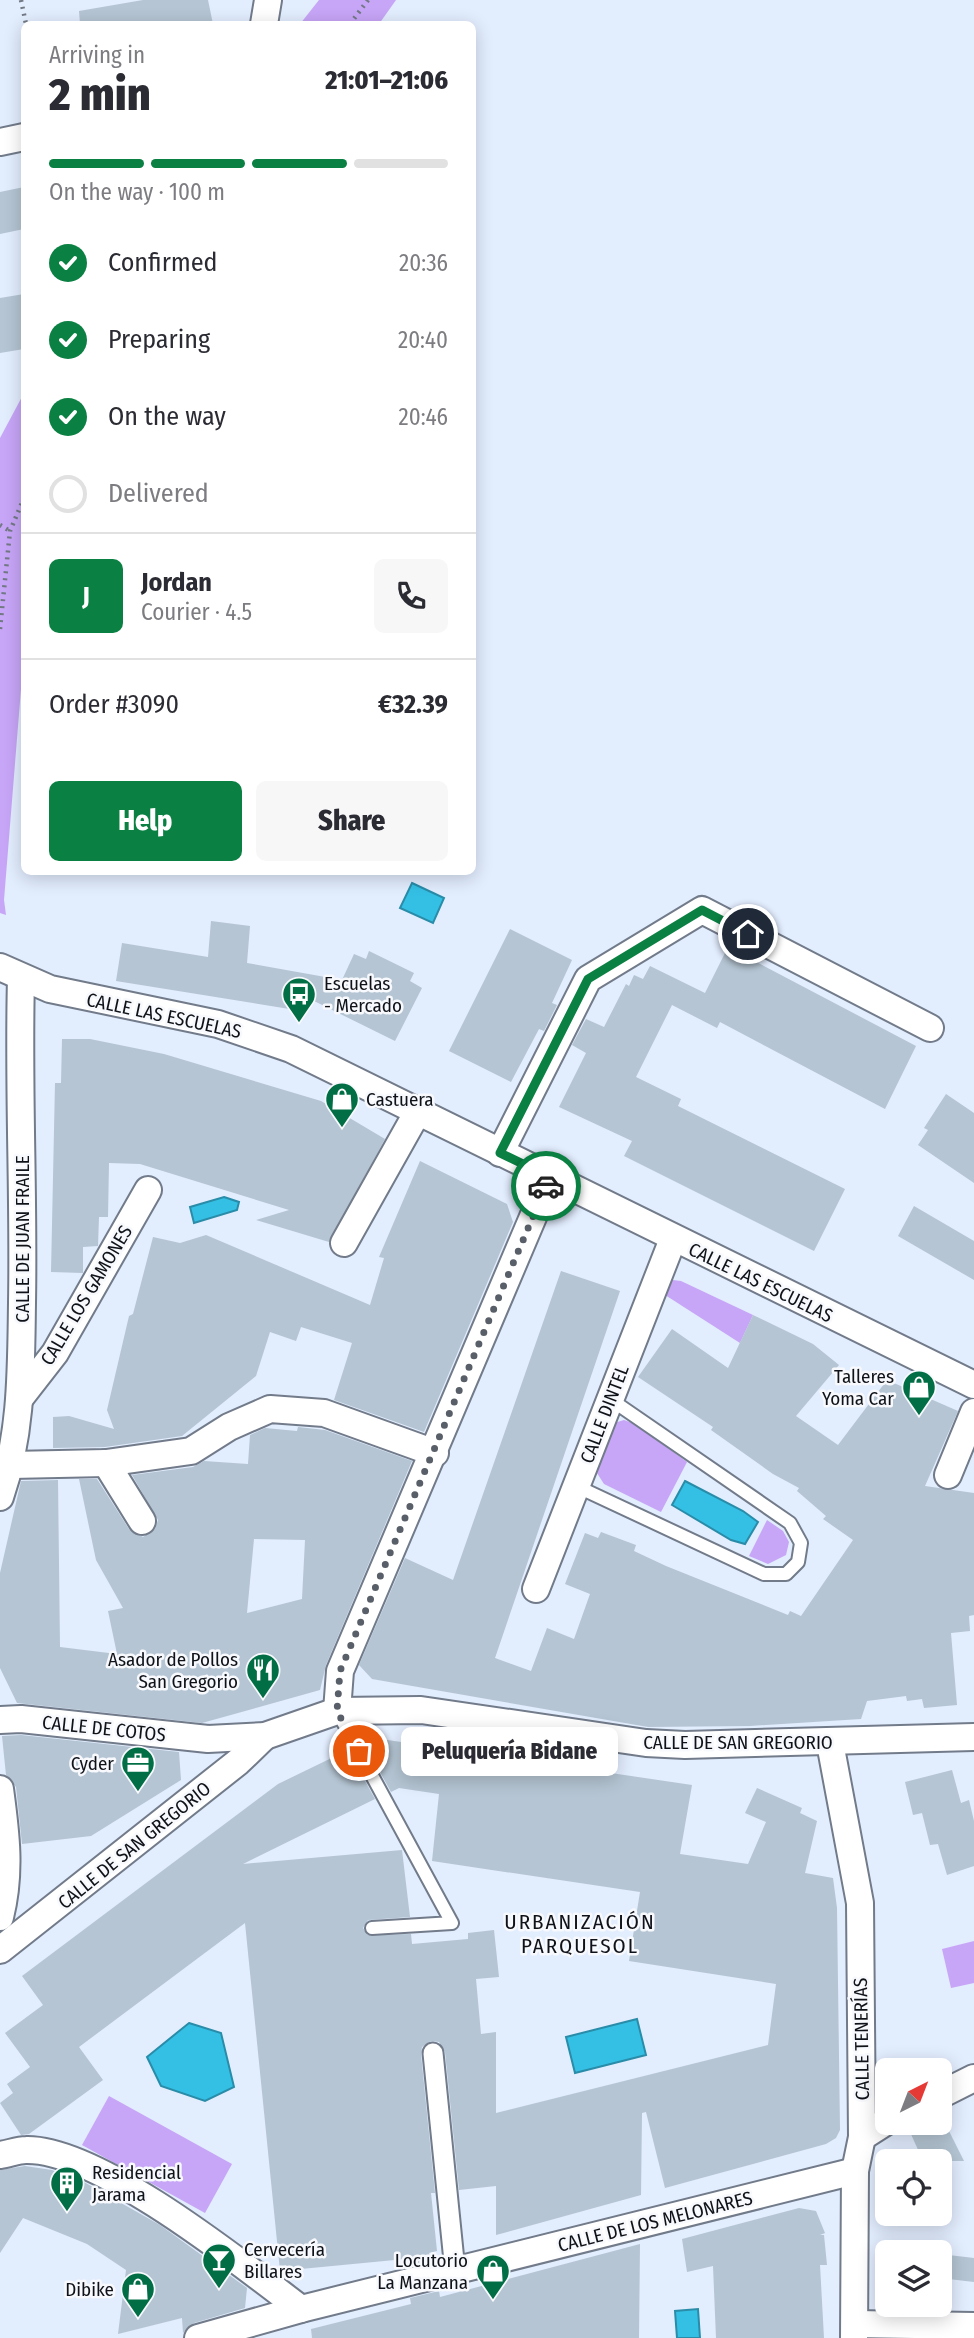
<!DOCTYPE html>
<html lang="en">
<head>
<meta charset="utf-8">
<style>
  :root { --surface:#fff; --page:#f7f7f7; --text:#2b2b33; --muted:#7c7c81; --line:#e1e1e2; --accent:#0b8043 }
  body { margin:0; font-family:"Fira Sans Condensed",sans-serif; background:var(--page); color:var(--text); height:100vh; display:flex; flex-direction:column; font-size:26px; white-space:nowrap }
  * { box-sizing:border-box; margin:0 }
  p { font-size:23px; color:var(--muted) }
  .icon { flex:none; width:38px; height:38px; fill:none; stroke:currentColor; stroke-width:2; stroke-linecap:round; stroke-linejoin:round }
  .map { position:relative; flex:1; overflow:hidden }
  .details { position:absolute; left:21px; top:21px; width:455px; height:854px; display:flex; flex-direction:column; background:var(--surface); border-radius:10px; box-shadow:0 4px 18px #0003 }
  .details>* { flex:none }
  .needle { width:46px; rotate:42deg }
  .fabs { position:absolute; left:875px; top:2058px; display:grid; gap:14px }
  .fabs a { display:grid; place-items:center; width:77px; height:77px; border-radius:10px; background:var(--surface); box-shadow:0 4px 18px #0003; font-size:35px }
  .pin { position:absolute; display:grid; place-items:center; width:60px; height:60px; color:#fff; margin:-30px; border:4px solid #fff; border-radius:50%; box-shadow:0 2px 7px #0007 }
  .courier { position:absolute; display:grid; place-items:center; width:70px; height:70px; margin:-35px; border:5px solid #0b8043; border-radius:50%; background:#fff; color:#222; box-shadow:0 2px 9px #0007 }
  .bubble { position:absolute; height:49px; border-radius:10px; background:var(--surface); box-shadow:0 4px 18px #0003; font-size:23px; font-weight:800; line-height:49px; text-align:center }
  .head em { font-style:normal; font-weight:800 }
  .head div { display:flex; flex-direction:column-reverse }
  .head { display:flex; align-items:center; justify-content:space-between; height:119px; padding:0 28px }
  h1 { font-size:46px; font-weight:800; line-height:52px }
  .bar { display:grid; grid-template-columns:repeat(4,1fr); gap:10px 7px; align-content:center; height:84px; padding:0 28px }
  .bar i { height:9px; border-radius:5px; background:var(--line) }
  .bar .active { background:var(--accent) }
  .bar p { grid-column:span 4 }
  .line { display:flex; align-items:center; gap:18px; padding:0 28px; border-top:2px solid var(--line) }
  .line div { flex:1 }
  .round { display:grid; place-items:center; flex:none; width:74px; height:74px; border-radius:10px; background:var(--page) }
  ol { padding:0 28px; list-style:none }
  li { display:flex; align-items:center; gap:21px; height:77px }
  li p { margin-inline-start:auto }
  li .icon { padding:7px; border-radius:50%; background:var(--accent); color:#fff; stroke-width:4 }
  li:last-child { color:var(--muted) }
  li i { width:38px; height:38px; border:4px solid var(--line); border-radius:50% }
  .button { display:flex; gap:14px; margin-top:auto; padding:14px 28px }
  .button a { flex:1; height:80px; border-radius:10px; background:var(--accent); color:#fff; font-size:28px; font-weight:800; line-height:80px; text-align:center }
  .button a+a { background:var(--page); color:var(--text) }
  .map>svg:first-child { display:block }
  .green { fill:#c7a5f7 }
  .water { fill:#34c0e5; stroke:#298ca8; stroke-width:2 }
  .building { fill:#b5c5d3; fill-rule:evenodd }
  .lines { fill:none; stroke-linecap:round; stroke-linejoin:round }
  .service-casing { stroke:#727b8a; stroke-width:16 }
  .pedestrian-casing { stroke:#727b8a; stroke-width:23 }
  .minor-casing { stroke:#727b8a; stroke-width:30 }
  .path { stroke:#727984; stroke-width:4.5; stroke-dasharray:2 5; stroke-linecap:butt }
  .service { stroke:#fff; stroke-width:12 }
  .pedestrian { stroke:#fff; stroke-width:19 }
  .minor { stroke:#fff; stroke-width:26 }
  .done { stroke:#595f68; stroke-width:7; stroke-dasharray:0 12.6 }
  .route { stroke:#0b8043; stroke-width:9 }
  .labels { text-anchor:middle; stroke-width:5; stroke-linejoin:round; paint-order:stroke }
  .poi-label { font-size:19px; fill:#0f1218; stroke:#f7f9fd; text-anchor:end }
  .street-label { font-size:19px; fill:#0f1218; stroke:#f7f9fd }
  .neighbourhood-label { font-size:21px; letter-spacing:2px; fill:#0f1218; stroke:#f7f9fd }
</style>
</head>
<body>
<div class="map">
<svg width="974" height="2338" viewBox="0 0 974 2338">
  <rect width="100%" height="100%" fill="#e2edfe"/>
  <g class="green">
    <path d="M319,0H396L379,24H300Z"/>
    <path d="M24,393V652L4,900L6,915L0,913V438Z"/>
    <path d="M673,1280L681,1281L753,1315L740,1343L662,1293Z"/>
    <path d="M624,1420L635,1424L687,1462L661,1512L604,1484L597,1473L614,1423Z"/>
    <path d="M767,1520L783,1531L789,1542L786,1555L768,1564L749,1556Z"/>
    <path d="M974,1941V1983L951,1988L942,1949Z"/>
    <path d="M109,2096L232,2164L205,2213L82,2145Z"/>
  </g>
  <g class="water">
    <path d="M412,883L444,898L433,923L400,908Z"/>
    <path d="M224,1197L239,1202L237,1210L194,1223L190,1207Z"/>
    <path d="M685,1481L743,1511L758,1522L745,1544L731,1540L672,1505Z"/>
    <path d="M637,2019L646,2055L575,2073L566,2037Z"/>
    <path d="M189,2023L221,2033L234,2087L205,2101L161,2086L147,2057Z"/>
    <path d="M698,2309L700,2338H677L675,2311Z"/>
  </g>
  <g class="building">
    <path d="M143,0H208L213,24H80L79,11Z"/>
    <path d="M24,187V229L0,234V192Z"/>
    <path d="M24,294V349L0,353V298Z"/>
    <path d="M211,921L250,926L247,963L342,980L354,954L366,959L369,951L414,973L410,981L422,988L395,1041L310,999L308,1012L116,981L122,943L208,957Z"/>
    <path d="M510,929L572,960L552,1003L557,1005L544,1031L539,1029L511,1082L449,1051Z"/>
    <path d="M728,947L916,1046L885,1109L720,1022L717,1028L672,1005L636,1077L681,1099L678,1106L845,1189L814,1251L624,1156L632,1141L559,1107L586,1053L572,1045L586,1019L604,1027L626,984L629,986L634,975L643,979L650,966L705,993Z"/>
    <path d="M62,1039H90L164,1054L321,1101L385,1139L329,1242L256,1220L289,1210L140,1164L109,1163L108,1217H99L98,1246L83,1247V1273L51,1272L55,1083H61Z"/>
    <path d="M946,1094L974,1113V1183L918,1145L928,1130L924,1128Z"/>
    <path d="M420,1161L507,1204L513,1222L424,1432L334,1400L352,1343L301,1327L296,1341L270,1332L256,1376L182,1436L105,1447L53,1448V1417L69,1416L114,1429L107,1410L129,1316L133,1314L153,1237L180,1243L206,1235L370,1305L384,1258L379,1257Z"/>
    <path d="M914,1206L974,1241V1280L898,1236Z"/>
    <path d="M561,1271L620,1291L495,1658L531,1671L547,1628L574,1639L590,1594L565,1584L585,1533L598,1538L601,1532L636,1545L634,1551L666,1566L788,1615L790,1611L801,1616L853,1540L823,1519L826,1516L797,1491L799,1488L773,1474L711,1430L713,1427L638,1377L672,1329L728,1368L753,1315L813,1344L839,1365L796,1416L838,1445L887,1380L958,1411L925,1486L974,1493V1615L969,1616L970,1631L951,1633L957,1705L924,1708L922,1699L907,1701L906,1696L867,1701L861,1719L750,1726L648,1727L372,1679L359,1665L405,1558L453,1580Z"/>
    <path d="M298,1427L325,1430L412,1461L326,1665L320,1690L202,1723L17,1703L0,1668V1573L21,1481L58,1480L60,1647L117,1654L108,1611L123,1608L96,1560L79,1479H97L129,1529L143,1537L155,1529L158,1520L132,1475L193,1467L204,1461L248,1464L250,1435L265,1428L297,1431ZM254,1539L305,1540L302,1599L247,1613Z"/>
    <path d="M21,1735L179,1752L181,1780L91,1836L22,1844L16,1787L6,1775L2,1736Z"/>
    <path d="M374,1738L692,1785L680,1854L748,1864L766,1822L745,1813L757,1788L802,1808L800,1813L817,1821L805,1873L833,1878L837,1908L840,2130L836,2138L826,2144L665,2188L646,2112L642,2113L641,2195L496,2235V2186L459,2190L445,2052L439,2042L431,2041L422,2047L421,2054L435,2193H431L437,2251L429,2253L431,2260L406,2267L405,2259L280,2271L245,1923L79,2047L103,2080L29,2134L21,2135L0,2103L13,2093L7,2084L30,2067L5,2033L43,2005L22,1976L278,1784L348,1750L375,1799L243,1864L402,1850L410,1917L368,1920L363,1928L368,1935L411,1934L412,1944L468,1939V1933L494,1930L499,1977L476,1979L481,2034L496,2032V2113L768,2045L776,1984L629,1961L640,1892L432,1861L439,1794L399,1788L391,1792L364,1743Z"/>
    <path d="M952,1770L961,1803L969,1800L974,1821V1866L947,1875L938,1844L930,1845L922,1813L913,1815L905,1782Z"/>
    <path d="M906,2123H945L964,2161H923Z"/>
    <path d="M25,2166L52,2170L84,2182L160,2225L247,2288L245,2308L194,2323L183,2333L182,2318L118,2334L126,2270L87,2244L23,2218L0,2253V2170Z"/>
    <path d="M799,2208L816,2211L825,2233L820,2235H824L827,2265H820L824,2338H716L713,2266L687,2272L682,2239Z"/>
    <path d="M640,2244L639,2338H312L311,2329L411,2304L410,2298L439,2291L440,2297Z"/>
    <path d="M940,2254L974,2258V2282L940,2278Z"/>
  </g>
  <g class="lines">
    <g class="service-casing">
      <g id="service">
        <path d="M576,1486L764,1574H786L798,1562L801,1543L790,1523L610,1399"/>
        <path d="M337,1711L452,1923L372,1928"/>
      </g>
    </g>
    <g class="pedestrian-casing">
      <path id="pedestrian" d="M433,2053L455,2271"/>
    </g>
    <g class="minor-casing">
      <g id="minor">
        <path d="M264,24L268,0"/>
        <path d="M0,142L24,137"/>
        <path d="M0,967L50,989L218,1024L291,1049L974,1385"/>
        <path d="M500,1153L588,979L702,910L930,1028"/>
        <path d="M344,1243L417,1113"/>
        <path d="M20,1398L55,1353L148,1190"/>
        <path d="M106,1463L142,1521"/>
        <path d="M11,1465L106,1463L191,1451L229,1427L270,1409L324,1413L435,1453"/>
        <path d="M948,1475L974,1412"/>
        <path d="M0,1497C22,1434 21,1369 22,1303C24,1195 18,1087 21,979"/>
        <path d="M536,1589L673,1239"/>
        <path d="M337,1711L340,1671L550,1177"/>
        <path d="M0,1720L21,1719L208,1739L265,1736L337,1711L421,1710L646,1743L685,1745L974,1737"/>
        <path d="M830,1743L860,1903L862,2137L855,2171L854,2338"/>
        <path d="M0,1789C6,1833 11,1873 0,1917"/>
        <path d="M0,1950L238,1762L265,1736"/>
        <path d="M940,2095L974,2078"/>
        <path d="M862,2137L887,2121"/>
        <path d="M0,2155C8,2154 18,2150 26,2150C97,2148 243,2265 301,2309"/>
        <path d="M855,2324L974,2326"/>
        <path d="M198,2338L301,2309L855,2171"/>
      </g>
    </g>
    <g class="path">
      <path d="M21,0L26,24"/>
      <path d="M350,24L368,0"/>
      <path d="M0,525L10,531"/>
      <path d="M0,629L10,531L24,498"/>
    </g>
    <use href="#service" class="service"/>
    <use href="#pedestrian" class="pedestrian"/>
    <use href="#minor" class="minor"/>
  </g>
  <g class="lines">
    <path class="done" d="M359,1751L337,1711L340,1671L546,1186"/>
    <path class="route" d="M546,1186L550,1177L500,1153L588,979L702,910L748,934"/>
  </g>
  <defs>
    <g id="bus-pin" transform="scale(1.75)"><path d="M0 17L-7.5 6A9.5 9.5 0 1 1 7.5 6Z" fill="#026e46" stroke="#f7f9fd"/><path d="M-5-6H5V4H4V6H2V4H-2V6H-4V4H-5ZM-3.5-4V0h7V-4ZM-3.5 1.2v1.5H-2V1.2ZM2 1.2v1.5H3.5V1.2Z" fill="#fff"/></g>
    <g id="shop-pin" transform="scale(1.75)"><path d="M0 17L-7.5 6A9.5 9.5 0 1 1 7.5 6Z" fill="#026e46" stroke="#f7f9fd"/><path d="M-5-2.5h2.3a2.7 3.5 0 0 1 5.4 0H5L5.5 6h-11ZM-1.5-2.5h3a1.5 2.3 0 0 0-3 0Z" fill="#fff"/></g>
    <g id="restaurant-pin" transform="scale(1.75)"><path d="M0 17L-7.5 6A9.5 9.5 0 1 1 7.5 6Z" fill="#026e46" stroke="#f7f9fd"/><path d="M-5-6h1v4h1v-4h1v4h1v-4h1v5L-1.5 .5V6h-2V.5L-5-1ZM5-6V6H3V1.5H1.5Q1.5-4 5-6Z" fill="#fff"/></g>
    <g id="office-pin" transform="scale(1.75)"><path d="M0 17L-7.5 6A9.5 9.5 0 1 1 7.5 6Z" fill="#026e46" stroke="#f7f9fd"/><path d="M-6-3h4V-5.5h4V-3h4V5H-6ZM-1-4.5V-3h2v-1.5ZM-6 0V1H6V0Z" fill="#fff"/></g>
    <g id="building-pin" transform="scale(1.75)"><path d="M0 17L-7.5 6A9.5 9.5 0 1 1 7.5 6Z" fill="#026e46" stroke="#f7f9fd"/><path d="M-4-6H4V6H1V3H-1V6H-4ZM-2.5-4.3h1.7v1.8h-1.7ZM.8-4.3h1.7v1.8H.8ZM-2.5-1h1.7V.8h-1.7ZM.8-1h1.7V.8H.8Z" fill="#fff"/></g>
    <g id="bar-pin" transform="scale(1.75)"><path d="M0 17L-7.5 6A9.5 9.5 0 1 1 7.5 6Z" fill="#026e46" stroke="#f7f9fd"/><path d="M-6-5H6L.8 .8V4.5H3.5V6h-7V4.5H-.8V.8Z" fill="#fff"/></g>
  </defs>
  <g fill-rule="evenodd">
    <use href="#bus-pin" x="299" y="994"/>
    <use href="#shop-pin" x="342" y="1099"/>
    <use href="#shop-pin" x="919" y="1387"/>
    <use href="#restaurant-pin" x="263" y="1670"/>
    <use href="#office-pin" x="138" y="1763"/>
    <use href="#building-pin" x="67" y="2183"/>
    <use href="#bar-pin" x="219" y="2260"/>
    <use href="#shop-pin" x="493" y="2271"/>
    <use href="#shop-pin" x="138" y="2289"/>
  </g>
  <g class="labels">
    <g class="poi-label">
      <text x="324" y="990" text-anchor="start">Escuelas<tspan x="324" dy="22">- Mercado</tspan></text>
      <text x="366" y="1106" text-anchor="start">Castuera</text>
      <text x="894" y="1383">Talleres<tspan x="894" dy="22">Yoma Car</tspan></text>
      <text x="238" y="1666">Asador de Pollos<tspan x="238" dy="22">San Gregorio</tspan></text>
      <text x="114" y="1770">Cyder</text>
      <text x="92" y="2179" text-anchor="start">Residencial<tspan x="92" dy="22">Jarama</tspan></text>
      <text x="244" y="2256" text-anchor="start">Cervecería<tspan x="244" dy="22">Billares</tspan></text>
      <text x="468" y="2267">Locutorio<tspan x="468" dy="22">La Manzana</tspan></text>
      <text x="114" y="2296">Dibike</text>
    </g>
    <g class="street-label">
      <text transform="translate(164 1015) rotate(12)" y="7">CALLE LAS ESCUELAS</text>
      <text transform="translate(22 1239) rotate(-90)" y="7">CALLE DE JUAN FRAILE</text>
      <text transform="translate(761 1282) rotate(26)" y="7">CALLE LAS ESCUELAS</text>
      <text transform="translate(86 1295) rotate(-59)" y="7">CALLE LOS GAMONES</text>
      <text transform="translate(604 1414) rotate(-69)" y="7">CALLE DINTEL</text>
      <text transform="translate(104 1728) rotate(6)" y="7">CALLE DE COTOS</text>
      <text x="738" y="1749">CALLE DE SAN GREGORIO</text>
      <text transform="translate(134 1845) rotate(-39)" y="7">CALLE DE SAN GREGORIO</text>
      <text transform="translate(861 2039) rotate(-91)" y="7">CALLE TENERÍAS</text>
      <text transform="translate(655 2221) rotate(-14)" y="7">CALLE DE LOS MELONARES</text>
    </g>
    <g class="neighbourhood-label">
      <text x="580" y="1929">URBANIZACIÓN<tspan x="580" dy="24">PARQUESOL</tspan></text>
    </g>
  </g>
</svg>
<div class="fabs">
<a><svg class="needle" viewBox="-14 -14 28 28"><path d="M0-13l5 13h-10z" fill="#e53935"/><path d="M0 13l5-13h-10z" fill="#7c7c81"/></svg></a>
<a><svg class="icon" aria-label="locate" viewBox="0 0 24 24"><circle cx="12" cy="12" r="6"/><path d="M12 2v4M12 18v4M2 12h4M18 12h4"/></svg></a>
<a><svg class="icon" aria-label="layers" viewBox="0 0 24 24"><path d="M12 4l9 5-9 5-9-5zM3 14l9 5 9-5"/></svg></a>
</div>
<div class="pin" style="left:359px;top:1751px;background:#ea580c"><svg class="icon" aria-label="bag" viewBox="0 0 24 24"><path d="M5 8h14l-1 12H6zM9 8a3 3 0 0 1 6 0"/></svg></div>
<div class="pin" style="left:748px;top:934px;background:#1f2937"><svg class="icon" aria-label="home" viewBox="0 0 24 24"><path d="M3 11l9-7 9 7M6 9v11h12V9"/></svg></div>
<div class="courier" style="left:546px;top:1186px"><svg class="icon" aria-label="car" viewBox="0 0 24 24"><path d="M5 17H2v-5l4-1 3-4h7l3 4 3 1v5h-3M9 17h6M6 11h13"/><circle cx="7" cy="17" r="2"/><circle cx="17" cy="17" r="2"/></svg></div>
<div class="bubble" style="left:401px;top:1727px;width:217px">Peluquería Bidane</div>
<section class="details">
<div class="head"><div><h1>2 min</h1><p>Arriving in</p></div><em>21:01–21:06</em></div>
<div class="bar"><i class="active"></i><i class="active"></i><i class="active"></i><i></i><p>On the way · 100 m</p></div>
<ol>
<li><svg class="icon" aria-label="check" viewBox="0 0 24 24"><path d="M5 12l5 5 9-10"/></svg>Confirmed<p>20:36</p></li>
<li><svg class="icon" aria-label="check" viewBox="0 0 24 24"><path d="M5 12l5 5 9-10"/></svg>Preparing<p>20:40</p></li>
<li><svg class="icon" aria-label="check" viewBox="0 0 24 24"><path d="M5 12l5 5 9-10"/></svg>On the way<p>20:46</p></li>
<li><i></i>Delivered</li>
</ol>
<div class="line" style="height:126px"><b class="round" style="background:var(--accent);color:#fff">J</b><div><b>Jordan</b><p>Courier · 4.5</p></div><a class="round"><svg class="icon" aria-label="phone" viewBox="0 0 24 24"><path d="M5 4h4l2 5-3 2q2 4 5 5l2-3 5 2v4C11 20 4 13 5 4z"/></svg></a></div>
<div class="line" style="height:91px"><div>Order #3090</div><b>€32.39</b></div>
<div class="button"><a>Help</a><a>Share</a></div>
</section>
</div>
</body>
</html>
